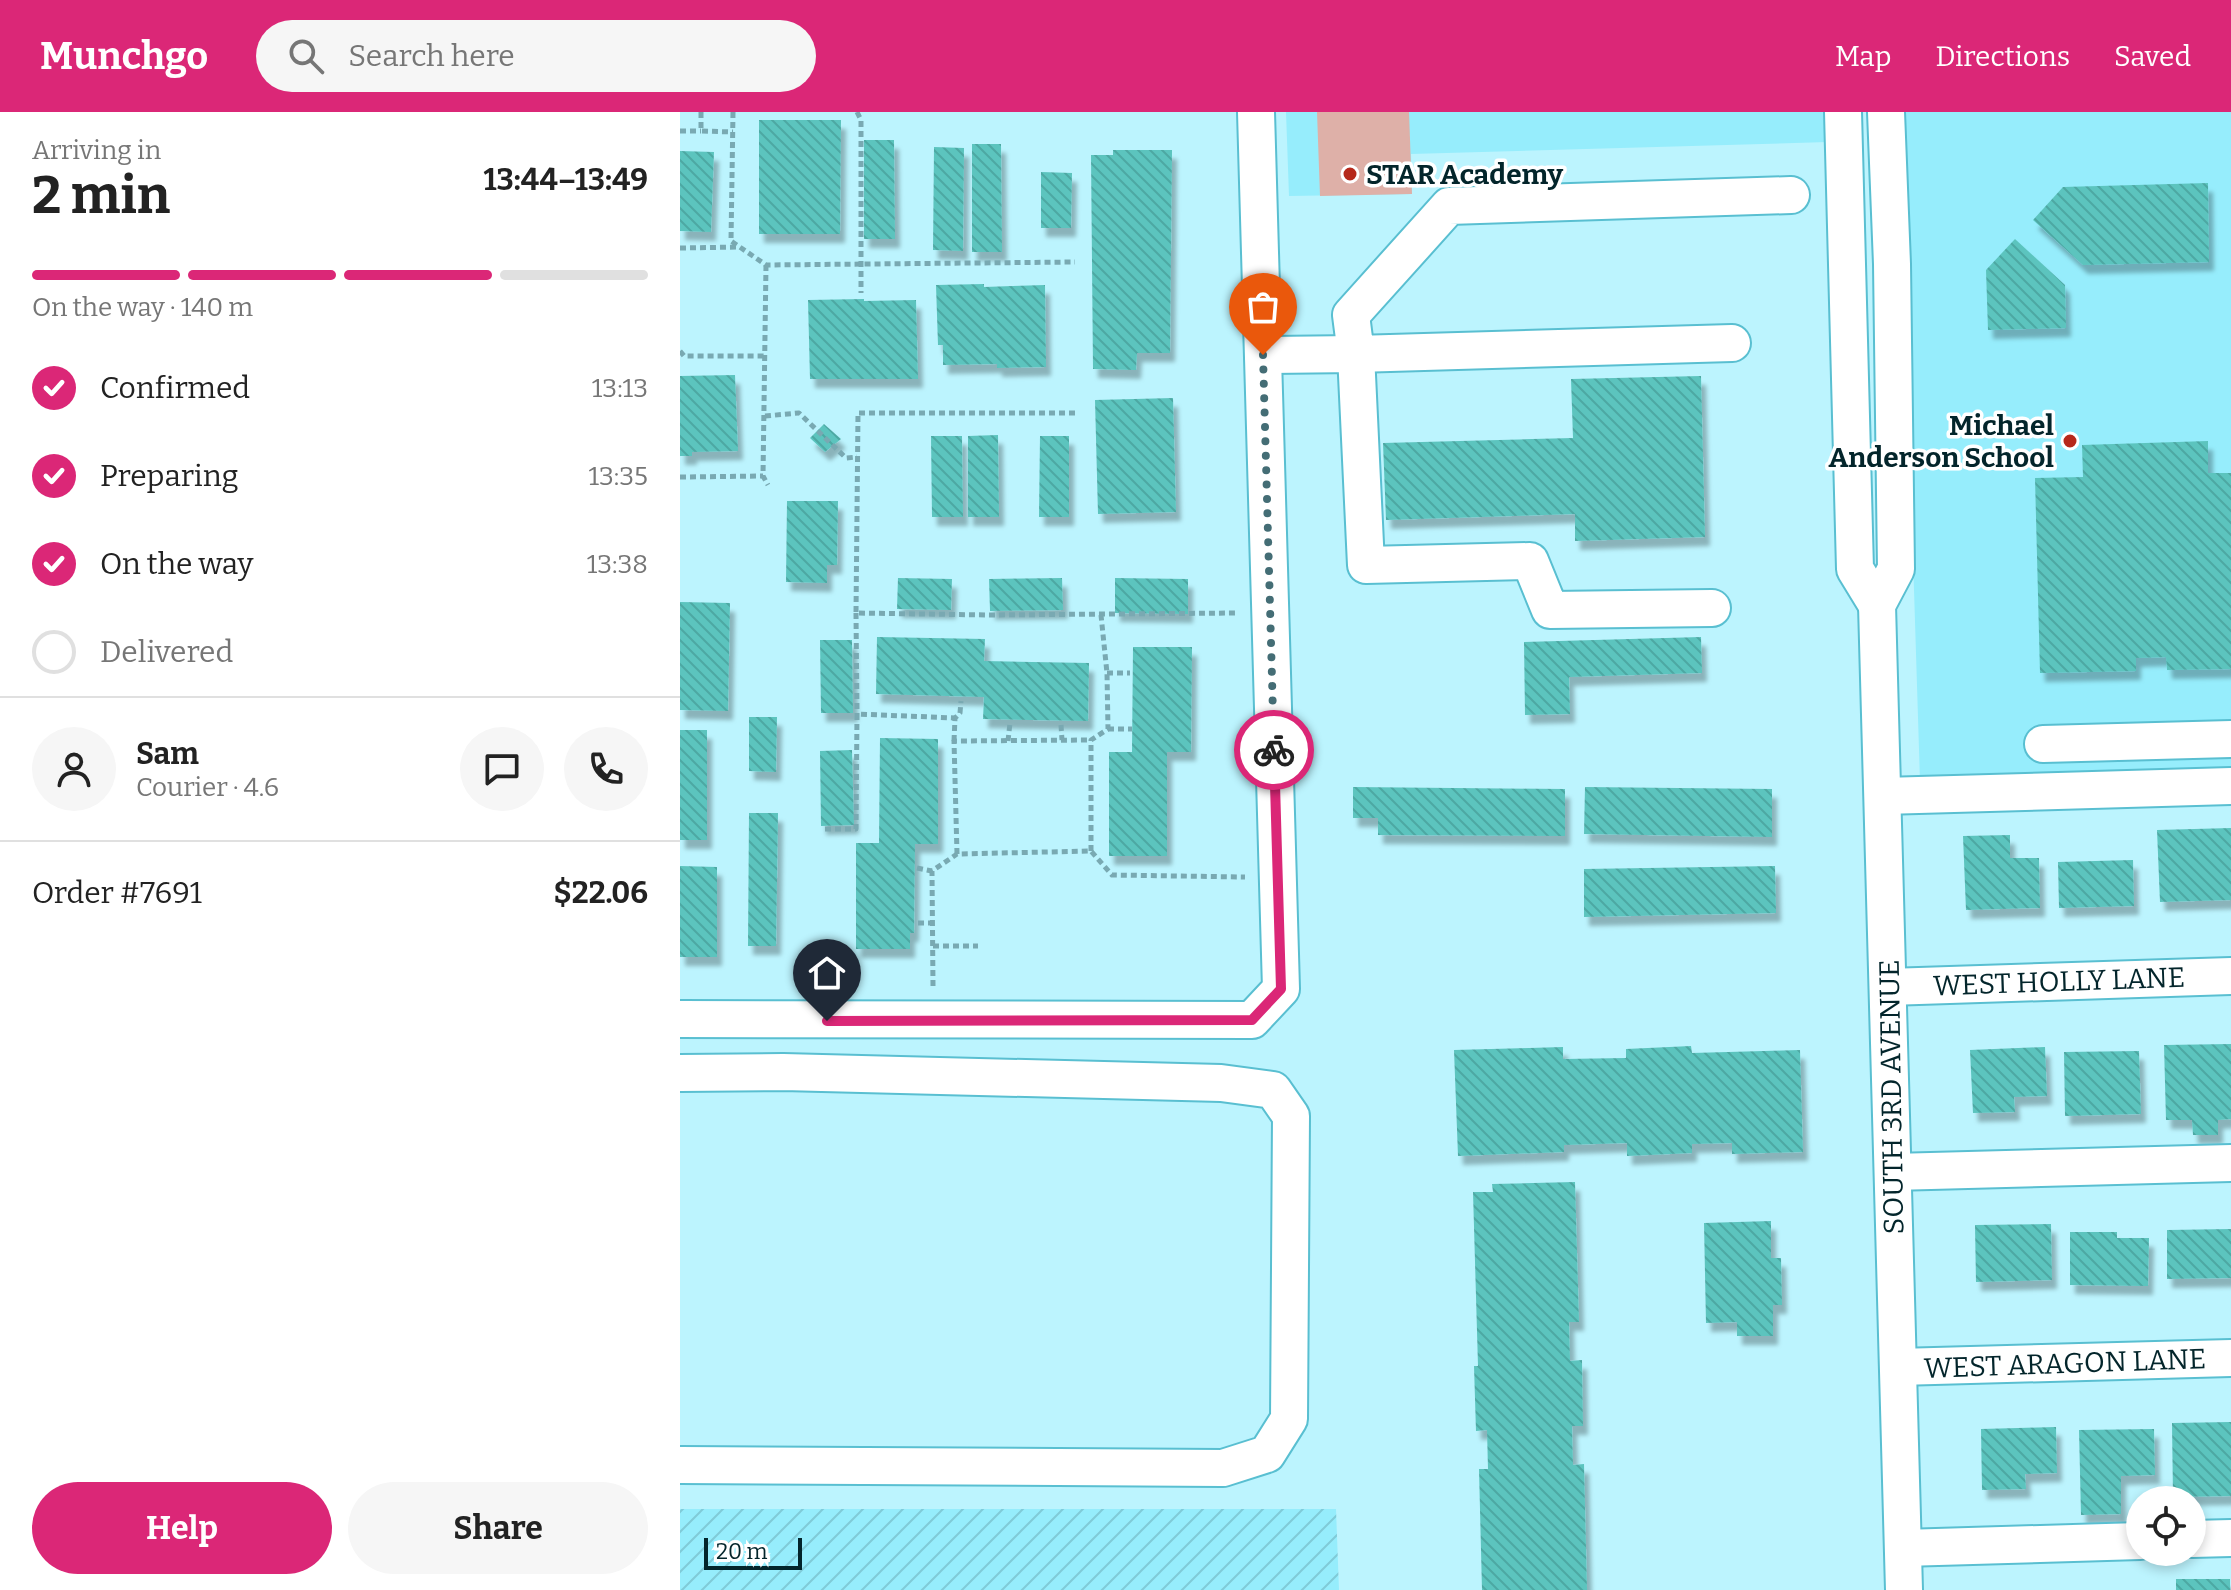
<!DOCTYPE html>
<html lang="en">
<head>
<meta charset="utf-8">
<style>
  :root { --surface:#fff; --page:#f6f6f6; --text:#222; --muted:#767676; --line:#e0e0e0; --accent:#db2777 }
  body { margin:0; font-family:Bitter,serif; background:var(--page); color:var(--text); height:100vh; display:flex; flex-direction:column; font-size:30px; white-space:nowrap }
  * { box-sizing:border-box; margin:0 }
  p { font-size:26px; color:var(--muted) }
  .icon { flex:none; width:44px; height:44px; fill:none; stroke:currentColor; stroke-width:2; stroke-linecap:round; stroke-linejoin:round }
  .map { position:relative; flex:1; overflow:hidden }
  .details { display:flex; flex-direction:column; background:var(--surface); width:680px }
  .details>* { flex:none }
  .buttons { position:absolute; left:1446px; top:1374px; display:grid; gap:16px }
  .buttons a { display:grid; place-items:center; width:80px; height:80px; border-radius:50%; background:var(--surface); box-shadow:0 4px 12px #0003; font-size:40px }
  .scale { position:absolute; left:24px; bottom:20px; width:98px; box-sizing:border-box; padding-left:8px; border:4px solid #03252b; border-top:0; font-size:22px; line-height:28px; white-space:nowrap; color:#03252b; -webkit-text-stroke:6px #fff; paint-order:stroke }
  .pin { position:absolute; display:grid; place-items:center; width:68px; height:68px; color:#fff; margin:-82px -34px; border-radius:50% 50% 50% 0; rotate:-45deg; box-shadow:0 0 8px #0007 }
  .pin .icon { rotate:45deg }
  .courier { position:absolute; display:grid; place-items:center; width:80px; height:80px; margin:-40px; border:6px solid #db2777; border-radius:50%; background:#fff; color:#222; box-shadow:0 2px 10px #0007 }
  .overview em { font-style:normal; font-weight:700 }
  .overview div { display:flex; flex-direction:column-reverse }
  .overview { display:flex; align-items:center; justify-content:space-between; height:136px; padding:0 32px }
  h1 { font-size:52px; font-weight:700; line-height:60px }
  .bar { display:grid; grid-template-columns:repeat(4,1fr); gap:12px 8px; align-content:center; height:96px; padding:0 32px }
  .bar i { height:10px; border-radius:6px; background:var(--line) }
  .bar .selected { background:var(--accent) }
  .bar p { grid-column:span 4 }
  .line { display:flex; align-items:center; gap:20px; padding:0 32px; border-top:2px solid var(--line) }
  .line div { flex:1 }
  .round { display:grid; place-items:center; flex:none; width:84px; height:84px; border-radius:42px; background:var(--page) }
  ol { padding:0 32px; list-style:none }
  li { display:flex; align-items:center; gap:24px; height:88px }
  li p { margin-inline-start:auto }
  li .icon { padding:8px; border-radius:50%; background:var(--accent); color:#fff; stroke-width:4 }
  li:last-child { color:var(--muted) }
  li i { width:44px; height:44px; border:4px solid var(--line); border-radius:50% }
  .cta { display:flex; gap:16px; margin-top:auto; padding:16px 32px }
  .cta a { flex:1; height:92px; border-radius:48px; background:var(--accent); color:#fff; font-size:32px; font-weight:700; line-height:92px; text-align:center }
  .cta a+a { background:var(--page); color:var(--text) }
  header { display:flex; align-items:center; gap:48px; box-sizing:border-box; height:112px; padding:0 40px; background:var(--accent); color:#fff }
  header strong { font-size:38px }
  nav { display:flex; gap:44px; margin-inline-start:auto; font-size:28px }
  .search { width:560px; height:72px; background:var(--page); display:flex; align-items:center; gap:20px; box-sizing:border-box; padding:0 28px; border-radius:44px; color:var(--muted); font-size:30px }
  main { display:flex; flex:1; min-height:0 }
  .map>svg:first-child { display:block }
  .built { fill:#96edfc }
  .industrial { fill:url(#industrial-furrows) }
  .green { fill:#deb0a8 }
  .building { fill:url(#building-back-hatch); filter:url(#shadow) }
  .lines { fill:none; stroke-linecap:round; stroke-linejoin:round }
  .minor-casing { stroke:#59bfd1; stroke-width:40 }
  .path { stroke:#79a9b2; stroke-width:5; stroke-dasharray:6 4; stroke-linecap:butt }
  .minor { stroke:#fff; stroke-width:36 }
  .done { stroke:#446d75; stroke-width:8; stroke-dasharray:0 14.4 }
  .route { stroke:#db2777; stroke-width:10 }
  .poi-dot { fill:#b6281a; stroke:#fff; stroke-width:3 }
  .labels { text-anchor:middle; stroke-width:7; stroke-linejoin:round; paint-order:stroke }
  .poi-label { font-size:28px; font-weight:bold; fill:#03252b; stroke:#fff; text-anchor:start }
  .street-label { font-size:28px; fill:#03252b; stroke:#fff }
</style>
</head>
<body>
<header>
<strong>Munchgo</strong>
<div class="search"><svg class="icon" aria-label="search" viewBox="0 0 24 24"><circle cx="10" cy="10" r="6"/><path d="M15 15l6 6"/></svg>Search here</div>
<nav><a>Map</a><a>Directions</a><a>Saved</a></nav>
</header>
<main>
<section class="details">
<div class="overview"><div><h1>2 min</h1><p>Arriving in</p></div><em>13:44–13:49</em></div>
<div class="bar"><i class="selected"></i><i class="selected"></i><i class="selected"></i><i></i><p>On the way · 140 m</p></div>
<ol>
<li><svg class="icon" aria-label="check" viewBox="0 0 24 24"><path d="M5 12l5 5 9-10"/></svg>Confirmed<p>13:13</p></li>
<li><svg class="icon" aria-label="check" viewBox="0 0 24 24"><path d="M5 12l5 5 9-10"/></svg>Preparing<p>13:35</p></li>
<li><svg class="icon" aria-label="check" viewBox="0 0 24 24"><path d="M5 12l5 5 9-10"/></svg>On the way<p>13:38</p></li>
<li><i></i>Delivered</li>
</ol>
<div class="line" style="height:144px"><a class="round"><svg class="icon" aria-label="person" viewBox="0 0 24 24"><circle cx="12" cy="8" r="4"/><path d="M4 21q1-7 8-7t8 7"/></svg></a><div><b>Sam</b><p>Courier · 4.6</p></div><a class="round"><svg class="icon" aria-label="chat" viewBox="0 0 24 24"><path d="M4 5h16v11H9l-5 4z"/></svg></a><a class="round"><svg class="icon" aria-label="phone" viewBox="0 0 24 24"><path d="M5 4h4l2 5-3 2q2 4 5 5l2-3 5 2v4C11 20 4 13 5 4z"/></svg></a></div>
<div class="line" style="height:104px"><div>Order #7691</div><b>$22.06</b></div>
<div class="cta"><a>Help</a><a>Share</a></div>
</section>
<div class="map">
<svg width="1551" height="1478" viewBox="0 0 1551 1478">
  <defs>
    <pattern id="industrial-furrows" width="10" height="10" patternUnits="userSpaceOnUse" patternTransform="scale(2)"><rect width="10" height="10" fill="#96edfc"/><path d="M-1 1l2-2M0 10L10 0M9 11l2-2" fill="none" stroke="#80cbd8"/></pattern>
    <pattern id="building-back-hatch" width="6" height="6" patternUnits="userSpaceOnUse" patternTransform="scale(2)"><rect width="6" height="6" fill="#5bc4be"/><path d="M-1 5l2 2M0 0l6 6M5-1l2 2" fill="none" stroke="#4ea8a3"/></pattern>
    <filter id="shadow"><feDropShadow dx="5" dy="9" stdDeviation="2" flood-color="#0004"/></filter>
  </defs>
  <rect width="100%" height="100%" fill="#bcf4fe"/>
  <g class="built">
    <path d="M606,0H1147L1148,30L731,42L732,82L609,84Z"/>
    <path d="M1219,0H1551V658L1240,669Z"/>
  </g>
  <path class="industrial" d="M0,1397H656L659,1478H0Z"/>
  <path class="green" d="M637,0H729L732,82L640,84Z"/>
  <g class="building">
    <path d="M79,8H161L160,122H79Z"/>
    <path d="M184,28H214L215,127H184Z"/>
    <path d="M292,32H321L322,140H292Z"/>
    <path d="M254,35L284,36L283,139L253,138Z"/>
    <path d="M433,38H492L490,241H457L456,258L413,257L411,43H433Z"/>
    <path d="M0,39L34,40L31,120L0,119Z"/>
    <path d="M361,60L392,61L391,116H361Z"/>
    <path d="M1528,71L1529,150L1403,153L1353,108L1383,75Z"/>
    <path d="M1335,127L1385,173L1386,216L1308,218L1306,158Z"/>
    <path d="M304,172V175L365,173L366,255L317,256V252L263,253V233H258L256,173Z"/>
    <path d="M184,187V189L236,188L238,267H130L128,188Z"/>
    <path d="M55,263L58,339L12,340V344H0V264Z"/>
    <path d="M1021,264L1025,425L895,429V402L706,408L703,331L893,326L891,267Z"/>
    <path d="M493,286L496,400L418,402L415,288Z"/>
    <path d="M144,312L161,327L145,340L130,326Z"/>
    <path d="M318,323L319,405H288V324Z"/>
    <path d="M251,324H282L283,405H252Z"/>
    <path d="M360,324H389V405H359Z"/>
    <path d="M1528,329V361H1551V557L1487,558L1486,545L1456,546V559L1360,561L1355,366L1403,365L1402,333Z"/>
    <path d="M107,389H158L157,453H147V471L106,470Z"/>
    <path d="M218,466L272,467L271,498L217,497Z"/>
    <path d="M382,466L383,498L310,499L309,467Z"/>
    <path d="M435,466L508,467V502L435,501Z"/>
    <path d="M0,490L50,491L48,599L0,598Z"/>
    <path d="M197,525L305,527L304,549L409,551L408,609L303,607L304,585L196,582Z"/>
    <path d="M1021,525L1022,561L889,565L890,602L845,603L844,530Z"/>
    <path d="M140,528H172L173,601H141Z"/>
    <path d="M453,535H512L511,640H487V744H429V640H452Z"/>
    <path d="M69,605H97L96,660L69,659Z"/>
    <rect x="0" y="618" width="27" height="110"/>
    <path d="M200,626L258,627V732H235L234,821H230V837H176V731H199Z"/>
    <path d="M172,638L174,713L141,714L140,639Z"/>
    <path d="M673,675L885,677V724L698,723V706H673Z"/>
    <path d="M905,675L1092,677V725L904,722Z"/>
    <path d="M69,701H98L96,834H68Z"/>
    <path d="M1551,716V788L1480,790L1477,718Z"/>
    <path d="M1330,723V746H1359L1360,796L1286,798L1283,724Z"/>
    <path d="M1453,748L1454,794L1379,796L1378,750Z"/>
    <path d="M0,754L37,755V845H0Z"/>
    <path d="M1095,754L1096,801L904,805V757Z"/>
    <path d="M1551,932V1007L1538,1008V1023H1513L1512,1008H1486L1484,933Z"/>
    <path d="M1011,934L1012,941L1120,938L1123,1040L1052,1042V1031L1012,1032V1041L947,1044V1031L884,1033V1040L778,1044L774,938L883,935V947L946,946V937Z"/>
    <path d="M1365,935L1367,984L1334,985L1335,1000L1293,1001L1290,938Z"/>
    <path d="M1459,939L1461,1002L1385,1004L1384,940Z"/>
    <path d="M895,1070L899,1210H889L890,1249L902,1248L903,1314H892L893,1353L904,1352L907,1478H802L799,1357H808L807,1318L796,1319L794,1254H798L793,1080H813L812,1072Z"/>
    <path d="M1091,1109V1146H1101L1102,1193H1093V1224H1057V1210L1026,1211L1024,1111Z"/>
    <path d="M1371,1112L1372,1168L1296,1170L1295,1113Z"/>
    <path d="M1551,1117V1166L1487,1167V1118Z"/>
    <path d="M1390,1120H1437V1126H1469L1468,1174L1390,1173Z"/>
    <path d="M1551,1310V1384L1493,1385L1492,1311Z"/>
    <path d="M1376,1315L1377,1361L1345,1362L1346,1377L1302,1378L1301,1317Z"/>
    <path d="M1474,1317L1475,1363L1441,1364V1402L1401,1403L1399,1318Z"/>
    <rect x="1496" y="1467" width="54" height="11"/>
  </g>
  <g class="lines">
    <g class="minor-casing">
      <g id="minor">
        <path d="M1163,0L1175,457L1197,493"/>
        <path d="M1206,0L1212,152L1216,457L1197,493L1224,1478"/>
        <path d="M1052,231L676,242L671,203L769,94L1111,83"/>
        <path d="M583,243L676,242L686,453L850,449L870,498L1032,496"/>
        <path d="M1363,632L1551,627"/>
        <path d="M1203,684L1551,674"/>
        <path d="M1208,875L1551,864"/>
        <path d="M0,907L572,908L601,877L576,0"/>
        <path d="M0,961L103,960L541,971L593,978L611,1004L609,1307L587,1342L543,1356L0,1353"/>
        <path d="M1213,1060L1551,1051"/>
        <path d="M1218,1255L1551,1246"/>
        <path d="M1512,1427L1551,1426"/>
        <path d="M1223,1436L1460,1429"/>
      </g>
    </g>
    <g class="path">
      <path d="M21,0V19L53,20"/>
      <path d="M53,0L51,129L86,153L395,150"/>
      <path d="M177,0L181,8V181"/>
      <path d="M0,19H21"/>
      <path d="M0,136L59,135"/>
      <path d="M86,153L83,364L88,373"/>
      <path d="M0,239L4,244H85"/>
      <path d="M395,301H178L176,501L309,503L557,501"/>
      <path d="M85,304L119,301L166,346L177,345"/>
      <path d="M0,365L83,364"/>
      <path d="M176,501L177,602"/>
      <path d="M427,561H450"/>
      <path d="M381,613L382,628"/>
      <path d="M428,617H452"/>
      <path d="M274,629L275,606L280,601L281,589"/>
      <path d="M328,629L330,611"/>
      <path d="M145,717H176L177,602L275,606"/>
      <path d="M411,739V628L428,617L427,561L421,503"/>
      <path d="M277,742L274,629L411,628"/>
      <path d="M237,756L252,759"/>
      <path d="M238,811H252"/>
      <path d="M253,834H298"/>
      <path d="M253,874L252,759L277,742L411,739L432,763L565,765"/>
    </g>
    <use href="#minor" class="minor"/>
  </g>
  <g class="lines">
    <path class="done" d="M583,243L594,638"/>
    <path class="route" d="M147,909L572,908L601,877L594,638"/>
  </g>
  <g class="poi-dot">
    <circle cx="670" cy="62" r="8"/>
    <circle cx="1390" cy="329" r="8"/>
  </g>
  <g class="labels">
    <g class="poi-label">
      <text x="686" y="72">STAR Academy</text>
      <text x="1374" y="323" text-anchor="end">Michael<tspan x="1374" dy="32">Anderson School</tspan></text>
    </g>
    <g class="street-label">
      <text transform="translate(1379 869) rotate(-2)" y="10">WEST HOLLY LANE</text>
      <text transform="translate(1211 985) rotate(-91)" y="10">SOUTH 3RD AVENUE</text>
      <text transform="translate(1385 1251) rotate(-2)" y="10">WEST ARAGON LANE</text>
    </g>
  </g>
</svg>
<div class="buttons">
<a><svg class="icon" aria-label="locate" viewBox="0 0 24 24"><circle cx="12" cy="12" r="6"/><path d="M12 2v4M12 18v4M2 12h4M18 12h4"/></svg></a>
</div>
<div class="scale">20 m</div>
<div class="pin" style="left:583px;top:243px;background:#ea580c"><svg class="icon" aria-label="bag" viewBox="0 0 24 24"><path d="M5 8h14l-1 12H6zM9 8a3 3 0 0 1 6 0"/></svg></div>
<div class="pin" style="left:147px;top:909px;background:#1f2937"><svg class="icon" aria-label="home" viewBox="0 0 24 24"><path d="M3 11l9-7 9 7M6 9v11h12V9"/></svg></div>
<div class="courier" style="left:594px;top:638px"><svg class="icon" aria-label="bike" viewBox="0 0 24 24"><circle cx="6" cy="16" r="4"/><circle cx="18" cy="16" r="4"/><path d="M6 16l4-8h5l3 8M10 8l3 8H6M13 5h3"/></svg></div>
</div>
</main>
</body>
</html>
